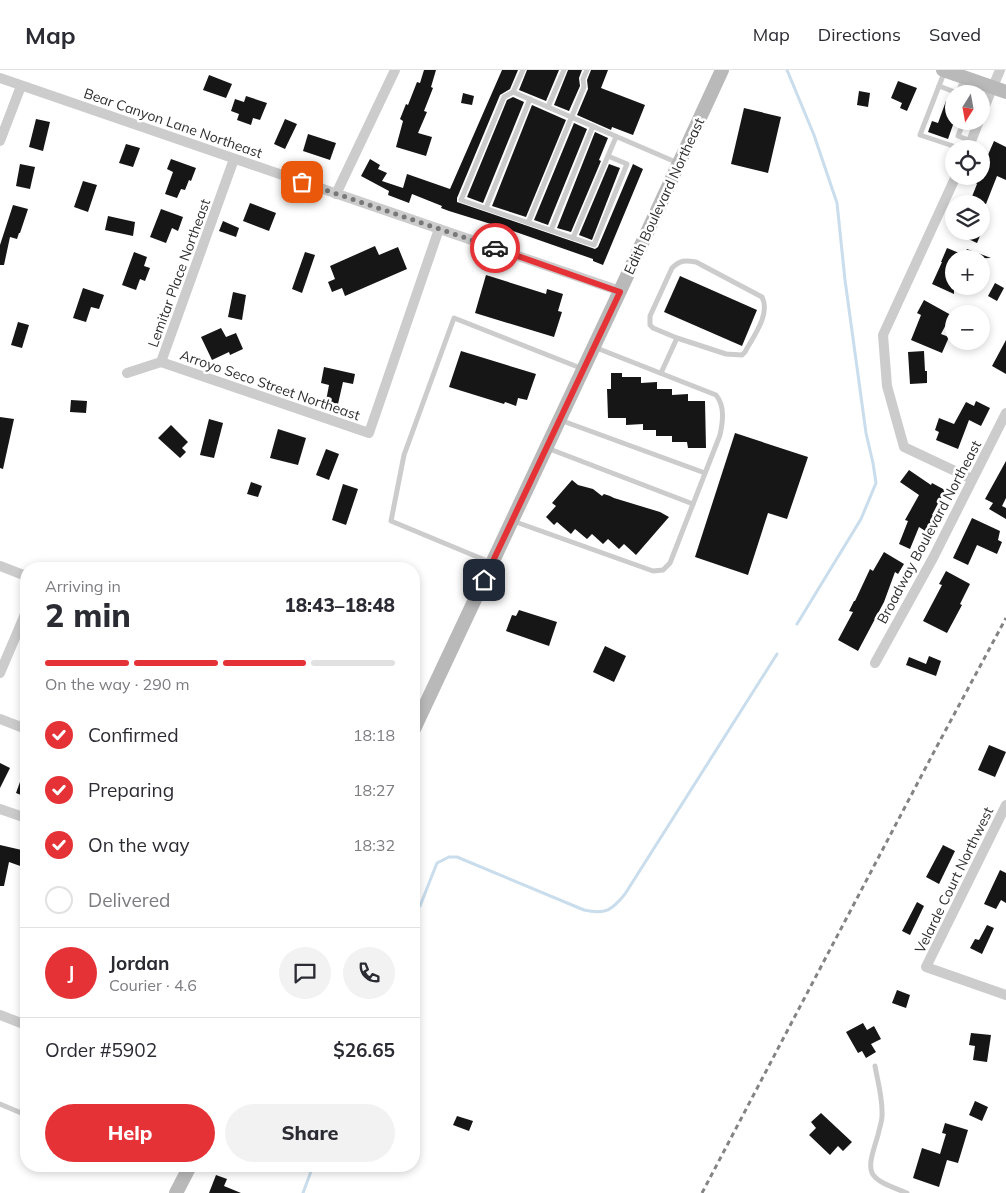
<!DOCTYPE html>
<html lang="en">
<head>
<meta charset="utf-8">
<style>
  :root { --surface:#fff; --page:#f2f2f3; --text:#2b2b33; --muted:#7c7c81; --line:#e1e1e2; --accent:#e53236 }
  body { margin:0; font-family:Mulish,sans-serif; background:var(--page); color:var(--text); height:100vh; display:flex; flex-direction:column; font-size:19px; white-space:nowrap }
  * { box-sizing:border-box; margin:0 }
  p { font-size:16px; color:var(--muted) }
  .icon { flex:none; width:28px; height:28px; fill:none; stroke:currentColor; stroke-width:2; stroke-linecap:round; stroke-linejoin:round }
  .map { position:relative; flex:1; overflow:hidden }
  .details { position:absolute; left:20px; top:492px; width:400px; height:610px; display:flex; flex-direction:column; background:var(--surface); border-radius:20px; box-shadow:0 2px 8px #0003 }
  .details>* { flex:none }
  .needle { width:32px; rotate:191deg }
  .fabs { position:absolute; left:945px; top:15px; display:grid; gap:10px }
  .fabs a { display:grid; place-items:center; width:45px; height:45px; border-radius:50%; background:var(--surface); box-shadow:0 2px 8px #0003; font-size:25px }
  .pin { position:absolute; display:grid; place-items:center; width:42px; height:42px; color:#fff; margin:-21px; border-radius:10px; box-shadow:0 2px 8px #0006 }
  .courier { position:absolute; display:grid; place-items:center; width:50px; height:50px; margin:-25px; border:4px solid #e53236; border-radius:50%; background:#fff; color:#222; box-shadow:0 1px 6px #0007 }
  .head em { font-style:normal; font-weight:800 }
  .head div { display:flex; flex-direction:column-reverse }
  .head { display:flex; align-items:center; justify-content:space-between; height:85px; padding:0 25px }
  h1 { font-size:32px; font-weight:800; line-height:38px }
  .bar { display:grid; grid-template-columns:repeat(4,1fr); gap:8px 5px; align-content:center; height:60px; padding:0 25px }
  .bar i { height:6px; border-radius:4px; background:var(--line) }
  .bar .active { background:var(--accent) }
  .bar p { grid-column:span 4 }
  .line { display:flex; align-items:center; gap:12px; padding:0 25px; border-top:1px solid var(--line) }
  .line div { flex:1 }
  .round { display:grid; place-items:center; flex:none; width:52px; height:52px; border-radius:26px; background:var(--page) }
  ol { padding:0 25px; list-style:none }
  li { display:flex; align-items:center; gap:15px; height:55px }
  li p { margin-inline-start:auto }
  li .icon { padding:5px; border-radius:50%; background:var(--accent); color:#fff; stroke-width:4 }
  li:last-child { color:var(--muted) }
  li i { width:28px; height:28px; border:2px solid var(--line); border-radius:50% }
  .button { display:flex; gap:10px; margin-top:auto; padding:10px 25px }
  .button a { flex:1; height:58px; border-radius:30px; background:var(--accent); color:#fff; font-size:20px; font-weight:800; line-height:58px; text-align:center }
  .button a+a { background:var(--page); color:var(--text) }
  header { display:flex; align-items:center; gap:30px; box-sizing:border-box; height:70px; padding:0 25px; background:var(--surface); border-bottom:1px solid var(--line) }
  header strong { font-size:24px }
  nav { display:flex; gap:28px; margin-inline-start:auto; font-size:18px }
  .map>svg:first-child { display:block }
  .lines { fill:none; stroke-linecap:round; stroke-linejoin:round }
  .stream { stroke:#c9ddec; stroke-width:3 }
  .building { fill:#161616 }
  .lane { stroke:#ccc; stroke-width:5 }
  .street { stroke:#ccc; stroke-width:10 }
  .secondary { stroke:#b9b9b9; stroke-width:14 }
  .rail { stroke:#848484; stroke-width:3; stroke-dasharray:5 4; stroke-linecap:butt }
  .done { stroke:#787878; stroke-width:5; stroke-dasharray:0 9 }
  .route { stroke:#e53236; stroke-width:6 }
  .labels { text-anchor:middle; stroke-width:5; stroke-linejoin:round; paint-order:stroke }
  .street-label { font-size:14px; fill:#2f2f2f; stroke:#fff }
</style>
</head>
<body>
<header>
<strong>Map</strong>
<nav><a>Map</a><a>Directions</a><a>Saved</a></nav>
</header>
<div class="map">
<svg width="1006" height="1123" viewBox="0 0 1006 1123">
  <rect width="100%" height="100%" fill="#fff"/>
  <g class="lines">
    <g class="stream">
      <path d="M787,0L814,65L837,133L845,210L866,363L873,393L876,413L861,449L797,554"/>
      <path d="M420,836L437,793L449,787H457L584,840C606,845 612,840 625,824L777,584"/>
      <path d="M303,1123L313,1096"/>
    </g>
  </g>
  <g class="building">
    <path d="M424,0H436L431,17L433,18L424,41L427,42L418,63L432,67L426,86L396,77L403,51L400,49L406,34L408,35L417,12L420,13Z"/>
    <path d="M502,0H518L510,19L500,25L457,128V132L595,179L598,177L633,94L643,99L603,195L593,191V189L507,159L449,141L441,138L442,136L412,124L409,133L388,125L389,121L361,106L370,89L380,95L378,99L387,103L382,111L403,118L407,104L450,119Z"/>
    <path d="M527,0H559L546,31L519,20Z"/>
    <path d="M568,0H582L579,8L580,16L569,41L554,35Z"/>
    <path d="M591,0H608L601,18L645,35L633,65L612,57L611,60L577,45L588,19L587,10Z"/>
    <path d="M209,5L232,14L226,28L203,20Z"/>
    <path d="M898,11L917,18L907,41L900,38L902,33L891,28Z"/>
    <path d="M859,21L870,23L868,37L857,35Z"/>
    <path d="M463,23L474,26L472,35L461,33Z"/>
    <path d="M246,26L267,33L260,50L253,48L251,55L237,50L239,44L231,41L235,29L244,32Z"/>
    <path d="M513,27L524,32L483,133L467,127L507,30Z"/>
    <path d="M946,31L954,34V52L948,69L928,62L932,51L938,53Z"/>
    <path d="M532,35L566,50L526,147L492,136Z"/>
    <path d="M744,38L781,47L768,103L731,94Z"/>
    <path d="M36,49L50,52L43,81L29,77Z"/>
    <path d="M285,49L297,54L285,79L274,74Z"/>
    <path d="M574,53L587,59L548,155L534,150Z"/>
    <path d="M595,62L608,68L599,90L601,91L571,162L557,158Z"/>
    <path d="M308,64L336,73L330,90L303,81Z"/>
    <path d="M994,71L1006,77V110L997,106L986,134H969L977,114L976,113L978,106H981L983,94H984Z"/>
    <path d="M126,74L140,78L133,97L119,93Z"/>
    <path d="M171,89L196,98L191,111L189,110L185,120L181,119L177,128L165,124L173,102L167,99Z"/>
    <path d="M20,94L35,97L30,119L16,116Z"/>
    <path d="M609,94L620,98L592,170L579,165Z"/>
    <path d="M83,111L97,115L88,142L74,137Z"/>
    <path d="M250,133L276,143L269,161L243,151Z"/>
    <path d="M13,135L28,139L20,163H19L17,169L10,167L4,195H0V175Z"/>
    <path d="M161,139L183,147L178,161L172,158L166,173L150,167Z"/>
    <path d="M108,146L135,152L133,166L105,160Z"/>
    <path d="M223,151L239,158L236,167L219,161Z"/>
    <path d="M951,161H982L977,173Z"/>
    <path d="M375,176L379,185L398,177L407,199L345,226L342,218L332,222L328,212L335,209L330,196Z"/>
    <path d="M947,178L964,185L967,179L991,188L954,189V224L932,214L942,192H941Z"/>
    <path d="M134,182L147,187L144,196L150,198L145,211L140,209L136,220L122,215Z"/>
    <path d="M305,182L315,185L302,223L292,219Z"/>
    <path d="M486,205L546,224L547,219L563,224L558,241L562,242L554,267L475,243Z"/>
    <path d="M680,206L757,240L742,276L664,242Z"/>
    <path d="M995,213L1004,218L997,231L988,226Z"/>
    <path d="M83,218L104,225L99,239L91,237L86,252L73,248Z"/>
    <path d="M233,222L246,225L242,250L228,247Z"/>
    <path d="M924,230L951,245L941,264L949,267L942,283L911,270L921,245L917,243Z"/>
    <path d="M18,252L29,255L22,278L11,275Z"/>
    <path d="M221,258L226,267L236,263L243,279L230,285L229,282L212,290L201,267Z"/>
    <path d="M1006,270V304L992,296Z"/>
    <path d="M461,281L536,304L527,330L518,328L516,336L505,332L504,334L449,317Z"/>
    <path d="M924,281L925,301H927V313L910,314L908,282Z"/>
    <path d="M324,297L355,304L353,314L343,312L338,334L326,331L329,315L321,313Z"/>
    <path d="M611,303H622V307H641V313L657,312V319H672V325L688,324V331H705L706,378H688L687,372H672V366H656V360H643V354L626,355V348H608L607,319H611Z"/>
    <path d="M71,330L87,331L86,343L70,342Z"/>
    <path d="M976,331L990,338L981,356L969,350L958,379L936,370L939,362L935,360L939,348L954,354L966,332L974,336Z"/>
    <path d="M0,347L14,349L3,399L0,398Z"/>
    <path d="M209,349L223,353L214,388L200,385Z"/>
    <path d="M171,355L188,372L182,378L186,382L180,388L158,368Z"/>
    <path d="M278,359L306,368L298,395L270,388Z"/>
    <path d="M735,363L808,387L787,449L768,443L748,505L695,487Z"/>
    <path d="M326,379L339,384L329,410L316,405Z"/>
    <path d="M1006,391V428L1002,436L1006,438V449L989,439L993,433L985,429Z"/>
    <path d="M909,400L931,415L932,413L945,420L932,445L935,446L927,462L919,457L910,479L899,474L908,451L905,450L919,425L900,412Z"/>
    <path d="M572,410L578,415L593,419L602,426L604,424L610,426L614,428L660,442L669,447L636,485L624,474L619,479L608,469L603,474L592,464L587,469L575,459L571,464L557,452L554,455L546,447L556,436L552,433Z"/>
    <path d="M251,412L262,416L258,427L247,424Z"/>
    <path d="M343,414L358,419L346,455L332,450Z"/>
    <path d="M972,448L1000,461L998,470L1002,472L997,484L977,475L968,495L953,488Z"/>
    <path d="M884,482L904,494L898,504L895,502L884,532L858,581L838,570L853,542L849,541L854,531H855L870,499L873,501Z"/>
    <path d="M946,501L970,514L960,534L962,535L947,563L923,551L942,515L939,514Z"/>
    <path d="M519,540L557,552L549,576L506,561L512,545L516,546Z"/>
    <path d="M605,576L626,586L614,612L593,602Z"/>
    <path d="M929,586L941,591L936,606L906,595L909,587L926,594Z"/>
    <path d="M989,675L1006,682L995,707L978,700Z"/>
    <path d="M0,693L10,698L0,718Z"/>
    <path d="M25,698L26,699V727L16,723Z"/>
    <path d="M0,775L26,781V798L9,792L4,816H0Z"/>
    <path d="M943,775L955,781L939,814L926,807Z"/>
    <path d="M1000,800L1006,803V833L1001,830L996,839L984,834Z"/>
    <path d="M917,832L924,836L910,865L902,861Z"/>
    <path d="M987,855L994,858L982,884L970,878L975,869L979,870Z"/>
    <path d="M897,920L910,925L906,938L892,933Z"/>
    <path d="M863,953L867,960L874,956L881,969L871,974L876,982L866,988L862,981L858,983L846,962Z"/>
    <path d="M971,963L991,965L987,992L973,990L975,976L969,975Z"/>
    <path d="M975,1031L988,1037L982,1051L969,1045Z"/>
    <path d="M821,1043L852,1072L843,1081L838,1076L830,1085L809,1065L816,1058L811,1052Z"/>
    <path d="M457,1046L473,1051L469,1061L453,1055Z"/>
    <path d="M945,1053L968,1060L958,1093L947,1090L939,1117L913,1108L922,1078L940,1084L946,1064L942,1063Z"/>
    <path d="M216,1105L227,1109L224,1116L241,1123H209Z"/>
  </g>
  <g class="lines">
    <g class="lane">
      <path d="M523,0L513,22L504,27L461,130L594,175L627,94L608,86"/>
      <path d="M944,3L939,16L960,24"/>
      <path d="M939,16L920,65L962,79"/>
      <path d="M513,22L678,93"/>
      <path d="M958,23L964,7"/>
      <path d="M548,37L564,0"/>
      <path d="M964,51L958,66L971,71"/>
      <path d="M486,138L530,29"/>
      <path d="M528,153L584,17L583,9L587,0"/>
      <path d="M551,160L593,56"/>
      <path d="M573,168L616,67"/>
      <path d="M661,303L677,268L653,258L650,255V246L672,198C680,190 685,190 696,192L762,227C771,244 753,267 745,282L742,285L726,284L677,268"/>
      <path d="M560,350L705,403"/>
      <path d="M547,378L693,434"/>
      <path d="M513,451L653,501L663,500L670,493L720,365C723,351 725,336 716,325L594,277"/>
      <path d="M492,493L391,451L404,385L454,248L583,299"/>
      <path d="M875,996C878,1013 883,1029 882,1046C882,1052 879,1059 878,1065C865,1106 866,1107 907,1123"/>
      <path d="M0,1034L26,1045"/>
    </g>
    <g class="street">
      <path d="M0,8L620,221"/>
      <path d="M981,45L1000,0"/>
      <path d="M0,71L21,16"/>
      <path d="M968,79L979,51"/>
      <path d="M956,106L883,265L887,316L904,377L972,409"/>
      <path d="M336,124L395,0"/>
      <path d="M161,292L369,363L439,159"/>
      <path d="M127,303L161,292L234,89"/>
      <path d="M0,496L26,506"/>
      <path d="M875,593L933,488L1006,343"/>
      <path d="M0,603L26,542"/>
      <path d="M0,649L26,659"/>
      <path d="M1006,735L926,897L1006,925"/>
      <path d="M0,739L26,748"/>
      <path d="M0,945L26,955"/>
    </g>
    <g class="secondary">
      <path d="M943,0L1006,22"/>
      <path d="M414,659L620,221L722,0"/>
      <path d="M176,1123L190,1096"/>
    </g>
    <path class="rail" d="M702,1123L936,678L1006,548"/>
  </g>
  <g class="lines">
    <path class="done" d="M302,112L495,178"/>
    <path class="route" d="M484,510L620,222L495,178"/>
  </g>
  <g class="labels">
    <g class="street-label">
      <text transform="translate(173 53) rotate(19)" y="5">Bear Canyon Lane Northeast</text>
      <text transform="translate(664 126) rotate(-65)" y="5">Edith Boulevard Northeast</text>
      <text transform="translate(179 203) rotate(-70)" y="5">Lemitar Place Northeast</text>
      <text transform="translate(270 315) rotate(19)" y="5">Arroyo Seco Street Northeast</text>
      <text transform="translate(929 462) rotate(-62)" y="5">Broadway Boulevard Northeast</text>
      <text transform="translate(954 810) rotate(-64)" y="5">Velarde Court Northwest</text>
    </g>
  </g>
</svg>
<div class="fabs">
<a><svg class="needle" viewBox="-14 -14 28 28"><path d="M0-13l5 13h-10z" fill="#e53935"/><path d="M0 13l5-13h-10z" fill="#7c7c81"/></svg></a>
<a><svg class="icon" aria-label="locate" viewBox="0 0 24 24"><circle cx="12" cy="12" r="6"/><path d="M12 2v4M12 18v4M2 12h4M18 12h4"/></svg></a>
<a><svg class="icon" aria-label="layers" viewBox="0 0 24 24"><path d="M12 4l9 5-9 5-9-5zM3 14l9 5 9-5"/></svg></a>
<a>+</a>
<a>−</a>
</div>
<div class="pin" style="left:302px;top:112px;background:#ea580c"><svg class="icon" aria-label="bag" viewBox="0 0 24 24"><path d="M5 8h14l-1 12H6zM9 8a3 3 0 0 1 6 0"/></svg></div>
<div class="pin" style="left:484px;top:510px;background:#1f2937"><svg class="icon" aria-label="home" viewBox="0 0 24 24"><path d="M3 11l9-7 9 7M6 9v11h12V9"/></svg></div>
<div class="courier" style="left:495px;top:178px"><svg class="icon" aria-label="car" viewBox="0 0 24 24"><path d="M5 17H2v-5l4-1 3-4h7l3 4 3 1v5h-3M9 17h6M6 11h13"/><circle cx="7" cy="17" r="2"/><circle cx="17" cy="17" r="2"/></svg></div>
<section class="details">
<div class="head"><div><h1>2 min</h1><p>Arriving in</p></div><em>18:43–18:48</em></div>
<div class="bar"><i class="active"></i><i class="active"></i><i class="active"></i><i></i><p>On the way · 290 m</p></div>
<ol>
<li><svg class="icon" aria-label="check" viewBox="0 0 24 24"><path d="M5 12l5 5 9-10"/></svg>Confirmed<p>18:18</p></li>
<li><svg class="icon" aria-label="check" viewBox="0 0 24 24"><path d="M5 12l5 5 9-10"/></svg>Preparing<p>18:27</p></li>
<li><svg class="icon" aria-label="check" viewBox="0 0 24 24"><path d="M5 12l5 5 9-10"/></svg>On the way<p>18:32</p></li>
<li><i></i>Delivered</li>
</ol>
<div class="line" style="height:90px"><b class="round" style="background:var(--accent);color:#fff">J</b><div><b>Jordan</b><p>Courier · 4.6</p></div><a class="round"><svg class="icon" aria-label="chat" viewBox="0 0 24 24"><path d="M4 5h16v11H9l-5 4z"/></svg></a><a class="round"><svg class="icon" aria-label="phone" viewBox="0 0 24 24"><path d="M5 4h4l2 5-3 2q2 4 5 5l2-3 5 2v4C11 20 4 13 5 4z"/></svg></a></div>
<div class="line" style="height:65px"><div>Order #5902</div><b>$26.65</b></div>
<div class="button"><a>Help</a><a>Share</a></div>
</section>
</div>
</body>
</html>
